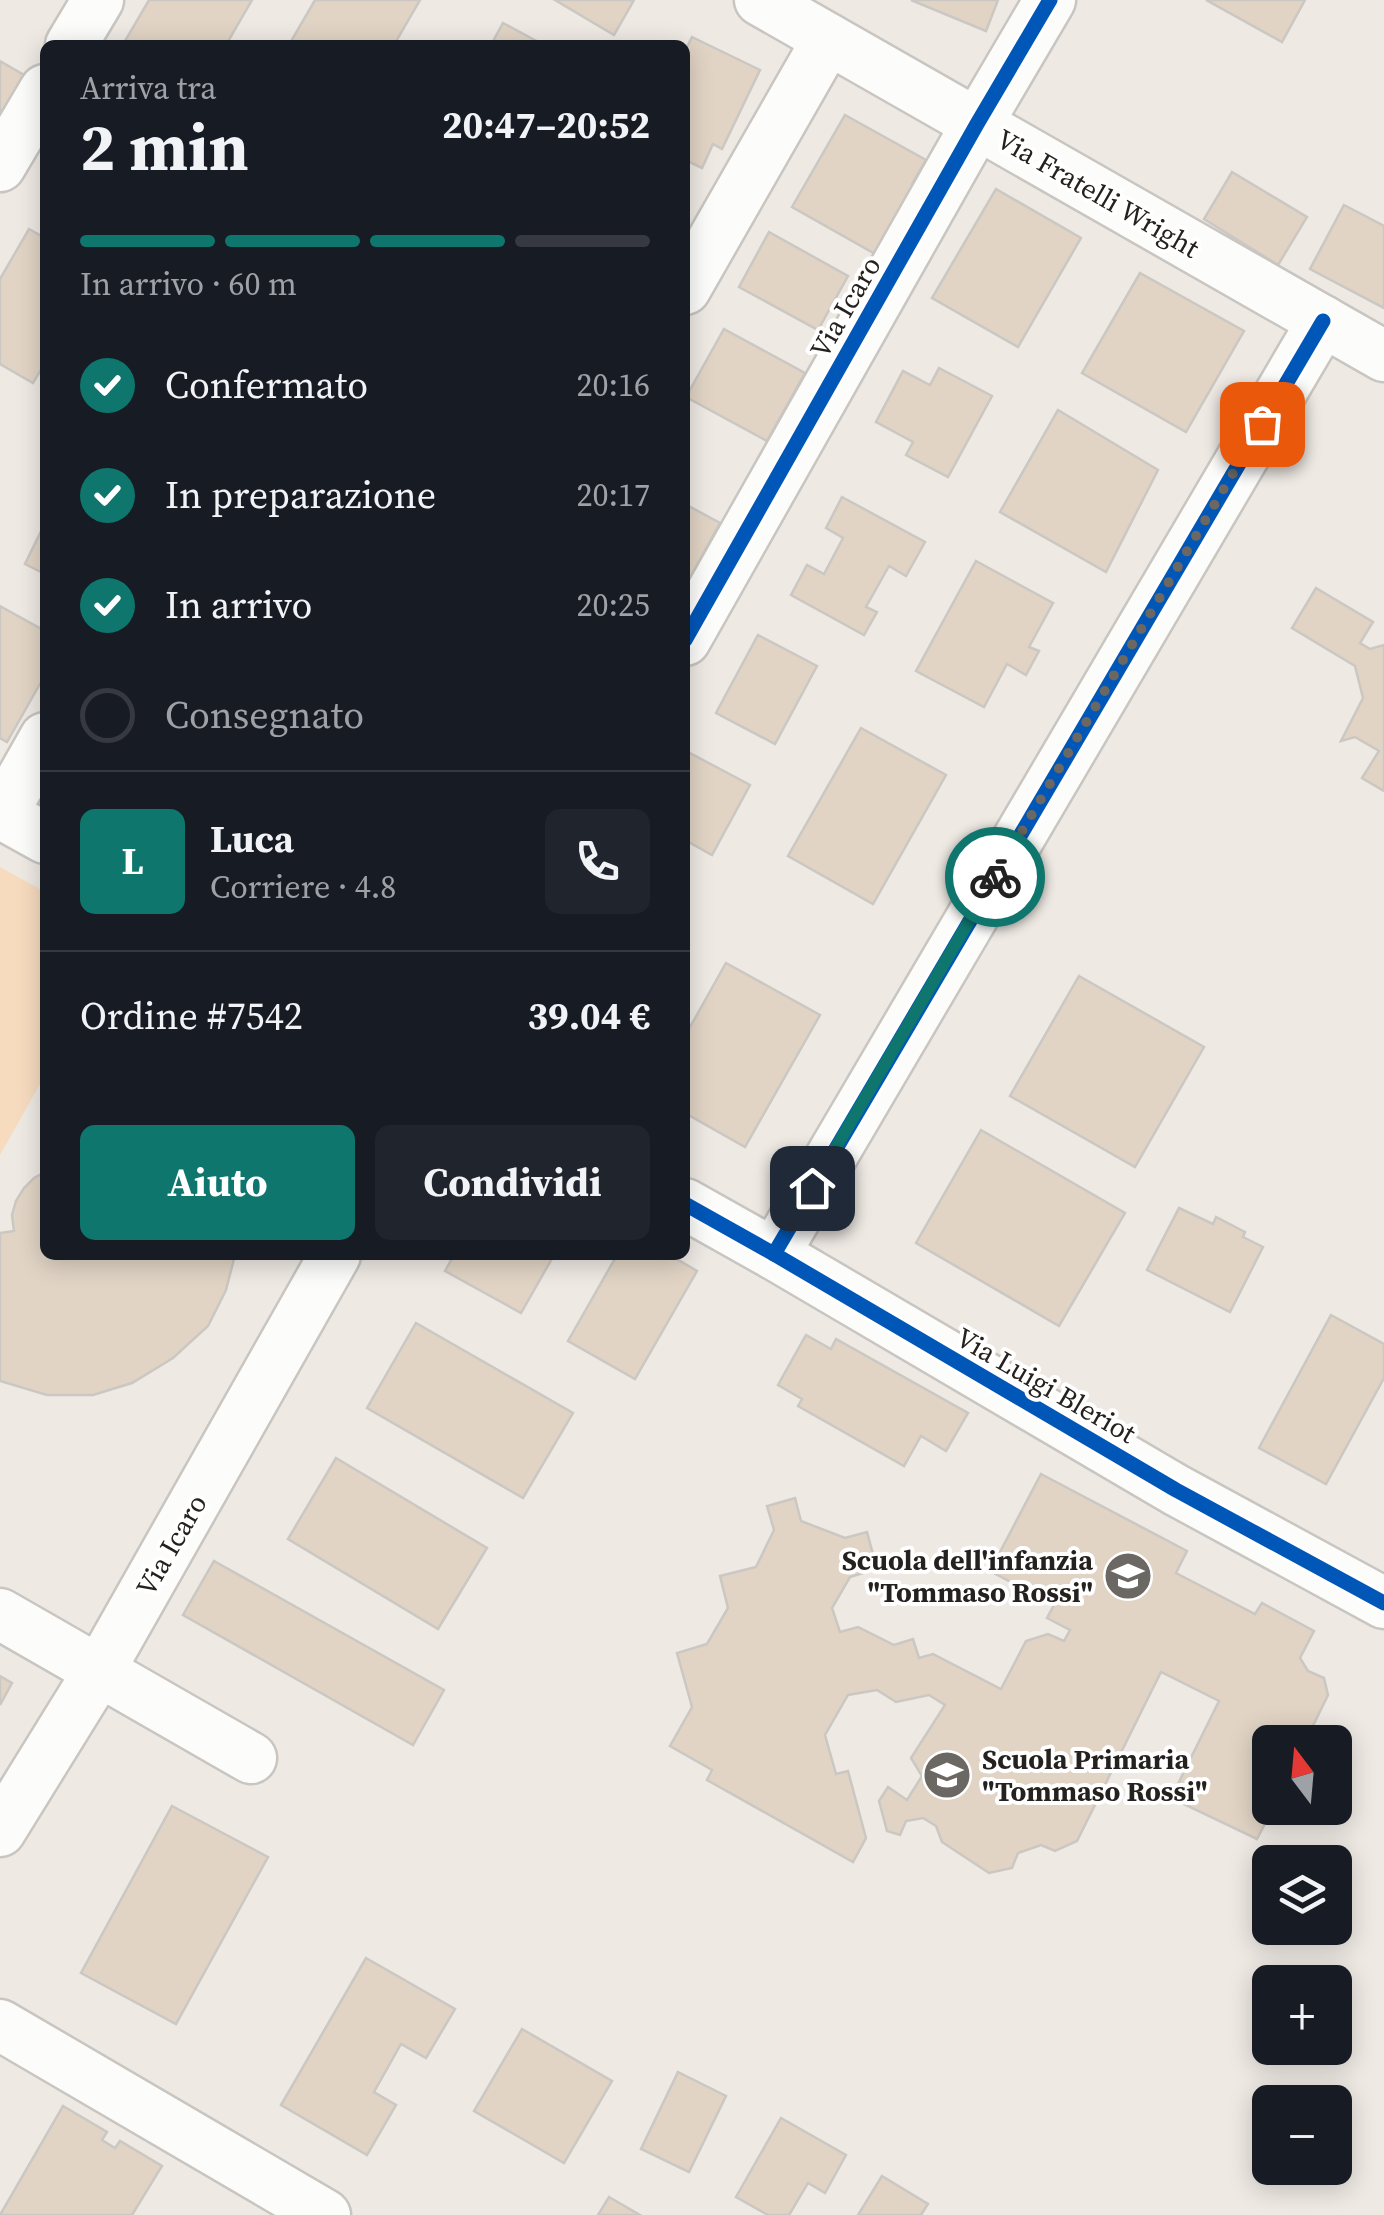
<!DOCTYPE html>
<html lang="it">
<head>
<meta charset="utf-8">
<style>
  :root { --surface:#171b24; --page:#20242c; --text:#f1f3f6; --muted:#9ea1a6; --line:#363941; --accent:#0f766e }
  body { margin:0; font-family:"Source Serif 4",serif; background:var(--page); color:var(--text); height:100vh; display:flex; flex-direction:column; font-size:38px; white-space:nowrap }
  * { box-sizing:border-box; margin:0 }
  p { font-size:32px; color:var(--muted) }
  .icon { flex:none; width:55px; height:55px; fill:none; stroke:currentColor; stroke-width:2; stroke-linecap:round; stroke-linejoin:round }
  .map { position:relative; flex:1; overflow:hidden }
  .side { position:absolute; left:40px; top:40px; width:650px; height:1220px; display:flex; flex-direction:column; background:var(--surface); border-radius:15px; box-shadow:0 5px 25px #0003 }
  .side>* { flex:none }
  .needle { width:65px; rotate:344deg }
  .buttons { position:absolute; left:1252px; top:1725px; display:grid; gap:20px }
  .buttons a { display:grid; place-items:center; width:100px; height:100px; border-radius:15px; background:var(--surface); box-shadow:0 5px 25px #0003; font-size:50px }
  .pin { position:absolute; display:grid; place-items:center; width:85px; height:85px; color:#fff; margin:-42px; border-radius:20px; box-shadow:0 5px 15px #0006 }
  .courier { position:absolute; display:grid; place-items:center; width:100px; height:100px; margin:-50px; border:8px solid #0f766e; border-radius:50%; background:#fff; color:#222; box-shadow:0 2px 12px #0007 }
  .headline em { font-style:normal; font-weight:700 }
  .headline div { display:flex; flex-direction:column-reverse }
  .headline { display:flex; align-items:center; justify-content:space-between; height:170px; padding:0 40px }
  h1 { font-size:65px; font-weight:700; line-height:75px }
  .bar { display:grid; grid-template-columns:repeat(4,1fr); gap:15px 10px; align-content:center; height:120px; padding:0 40px }
  .bar i { height:12px; border-radius:8px; background:var(--line) }
  .bar .on { background:var(--accent) }
  .bar p { grid-column:span 4 }
  .line { display:flex; align-items:center; gap:25px; padding:0 40px; border-top:2px solid var(--line) }
  .line div { flex:1 }
  .round { display:grid; place-items:center; flex:none; width:105px; height:105px; border-radius:15px; background:var(--page) }
  ol { padding:0 40px; list-style:none }
  li { display:flex; align-items:center; gap:30px; height:110px }
  li p { margin-inline-start:auto }
  li .icon { padding:10px; border-radius:50%; background:var(--accent); color:#fff; stroke-width:4 }
  li:last-child { color:var(--muted) }
  li i { width:55px; height:55px; border:5px solid var(--line); border-radius:50% }
  .action { display:flex; gap:20px; margin-top:auto; padding:20px 40px }
  .action a { flex:1; height:115px; border-radius:15px; background:var(--accent); color:#fff; font-size:40px; font-weight:700; line-height:115px; text-align:center }
  .action a+a { background:var(--page); color:var(--text) }
  .map>svg:first-child { display:block }
  .green { fill:#f6dbbf }
  .building { fill:#e1d4c5; stroke:#cbc7c2; stroke-width:2.5 }
  .lines { fill:none; stroke-linecap:round; stroke-linejoin:round }
  .minor-casing { stroke:#c9c5c0; stroke-width:55 }
  .minor { stroke:#fcfcfb; stroke-width:50 }
  .cycleway-casing { stroke:#fff; stroke-width:21 }
  .cycleway { stroke:#0057b8; stroke-width:15 }
  .done { stroke:#6b6763; stroke-width:10; stroke-dasharray:0 18 }
  .route { stroke:#0f766e; stroke-width:12 }
  .labels { text-anchor:middle; stroke-width:8; stroke-linejoin:round; paint-order:stroke }
  .street-label { font-size:28px; fill:#25211e; stroke:#fff }
  .poi-label { font-size:28px; font-weight:bold; fill:#25211e; stroke:#fff; text-anchor:end }
</style>
</head>
<body>
<div class="map">
<svg width="1384" height="2215" viewBox="0 0 1384 2215">
  <rect width="100%" height="100%" fill="#eee9e3"/>
  <path class="green" d="M0,867L45,892V1075L0,1155Z"/>
  <g class="building">
    <path d="M149,0H252L226,45H132L125,41Z"/>
    <path d="M315,0H420L394,45H293L290,43Z"/>
    <path d="M555,0H634L614,35Z"/>
    <path d="M911,0H998L986,31Z"/>
    <path d="M1206,0H1305L1282,42Z"/>
    <path d="M503,23L544,45H491Z"/>
    <path d="M692,37L760,70L722,149L713,144L702,168L685,160V51Z"/>
    <path d="M0,61L24,75L0,116Z"/>
    <path d="M845,115L926,160L912,184L923,191L884,259L792,207Z"/>
    <path d="M1232,172L1307,217L1278,265L1204,219Z"/>
    <path d="M996,189L1081,238L1018,347L932,298Z"/>
    <path d="M1344,205L1384,226V308L1310,269Z"/>
    <path d="M29,229L45,238V363L33,383L0,364V279Z"/>
    <path d="M769,232L848,276L818,330L739,287Z"/>
    <path d="M1140,273L1244,331L1186,432L1082,373Z"/>
    <path d="M724,329L805,373L767,441L686,397Z"/>
    <path d="M939,368L992,396L948,477L906,455L913,442L876,422L903,371L930,385Z"/>
    <path d="M1058,410L1158,470L1106,572L1000,512Z"/>
    <path d="M842,497L925,542L906,576L889,566L866,607L877,612L864,635L791,595L807,565L824,574L843,538L826,528Z"/>
    <path d="M685,504L720,523L685,587Z"/>
    <path d="M45,523V574L25,564Z"/>
    <path d="M976,561L1053,603L1029,647L1039,651L1026,675L1007,664L984,707L916,671Z"/>
    <path d="M1316,588L1373,622L1360,643L1370,649L1384,645V791L1362,778L1379,751L1355,737L1341,741L1363,698L1355,666L1292,628Z"/>
    <path d="M0,606L45,631V675L7,742L0,738Z"/>
    <path d="M758,635L817,666L775,744L716,713Z"/>
    <path d="M861,728L946,775L873,904L788,856Z"/>
    <path d="M688,752L750,785L712,855L685,840V758Z"/>
    <path d="M726,963L820,1015L745,1147L685,1113V1036Z"/>
    <path d="M1079,976L1204,1047L1135,1167L1010,1096Z"/>
    <path d="M981,1130L1125,1213L1059,1326L916,1243Z"/>
    <path d="M45,1172V1255H235L226,1290L208,1326L173,1358L132,1383L93,1395H47L0,1381V1233L14,1231L12,1215L16,1201L24,1188L34,1178Z"/>
    <path d="M1179,1208L1213,1224L1216,1217L1245,1232L1243,1237L1263,1247L1230,1312L1147,1270Z"/>
    <path d="M454,1255H554L521,1313L445,1271Z"/>
    <path d="M617,1255H670L697,1271L635,1379L568,1341Z"/>
    <path d="M1331,1315L1384,1344V1378L1326,1484L1259,1448Z"/>
    <path d="M416,1323L573,1413L523,1498L367,1408Z"/>
    <path d="M806,1335L831,1349L836,1339L968,1413L946,1451L921,1436L904,1466L798,1406L802,1399L778,1385Z"/>
    <path d="M336,1458L487,1548L438,1629L288,1539Z"/>
    <path d="M1041,1474L1187,1551L1176,1573L1255,1614L1262,1603L1314,1631L1300,1658L1308,1671L1324,1678L1328,1695L1305,1742H1270V1808H1273L1257,1839L1171,1798L1219,1701L1161,1672L1077,1841L1055,1851L1041,1845L1018,1853L1012,1868L989,1873L942,1842L936,1826L923,1818L906,1821L900,1835L887,1831L879,1801L888,1787L907,1800L922,1776L911,1758L945,1705L929,1695L896,1702L877,1690L848,1695L825,1735L836,1774L848,1771L866,1838L853,1862L707,1780L712,1770L670,1746L692,1707L677,1653L707,1644L728,1608L720,1576L756,1567L774,1530L767,1506L795,1498L801,1521L845,1538L867,1532L877,1569L850,1577L832,1608L840,1632L858,1627L894,1645L913,1639L919,1658L933,1654L1001,1689L1026,1641L1048,1634L1064,1641L1070,1630L1047,1618L1054,1605L990,1571Z"/>
    <path d="M214,1561L444,1690L413,1745L183,1615Z"/>
    <path d="M0,1676L12,1683L0,1705Z"/>
    <path d="M172,1806L268,1857L176,2024L81,1973Z"/>
    <path d="M366,1958L455,2009L426,2058L401,2044L374,2092L396,2105L367,2155L281,2105Z"/>
    <path d="M522,2029L612,2081L564,2163L474,2111Z"/>
    <path d="M678,2072L726,2096L689,2172L641,2149Z"/>
    <path d="M63,2106L107,2132L102,2140L115,2148L120,2141L162,2166L132,2215H0Z"/>
    <path d="M781,2118L846,2155L825,2193L808,2183L789,2215H768L736,2197Z"/>
    <path d="M882,2176L928,2204L921,2215H858Z"/>
    <path d="M609,2197L640,2215H598Z"/>
  </g>
  <g class="lines">
    <g class="minor-casing">
      <g id="minor">
        <path d="M760,0L1384,356"/>
        <path d="M71,45L98,0"/>
        <path d="M0,166L45,90"/>
        <path d="M685,289L828,39"/>
        <path d="M685,640L977,124L1050,0"/>
        <path d="M0,813L45,838"/>
        <path d="M2,814L45,738"/>
        <path d="M685,1204L774,1254L1176,1490L1384,1603"/>
        <path d="M774,1254L1323,321"/>
        <path d="M0,1614L251,1758"/>
        <path d="M0,1831L99,1671L335,1255"/>
        <path d="M0,2025L325,2215"/>
      </g>
    </g>
    <use href="#minor" class="minor"/>
    <g class="cycleway-casing">
      <g id="cycleway">
        <path d="M685,640L977,124L1050,0"/>
        <path d="M685,1204L774,1254L1176,1490L1384,1603"/>
        <path d="M774,1254L1323,321"/>
      </g>
    </g>
    <use href="#cycleway" class="cycleway"/>
  </g>
  <g class="lines">
    <path class="done" d="M995,877L1262,424"/>
    <path class="route" d="M812,1188L995,877"/>
  </g>
  <defs>
    <g id="school-disc" transform="scale(2.5)"><circle r="9.5" fill="#6b6763" stroke="#fff"/><path d="M0-5L7-2L0 1L-7-2ZM-4 1L0 2.5L4 1V4Q0 6-4 4Z" fill="#fff"/></g>
  </defs>
  <g fill-rule="evenodd">
    <use href="#school-disc" x="1128" y="1576"/>
    <use href="#school-disc" x="947" y="1775"/>
  </g>
  <g class="labels">
    <g class="street-label">
      <text transform="translate(1098 193) rotate(30)" y="10">Via Fratelli Wright</text>
      <text transform="translate(845 307) rotate(-60)" y="10">Via Icaro</text>
      <text transform="translate(1046 1385) rotate(30)" y="10">Via Luigi Bleriot</text>
      <text transform="translate(171 1545) rotate(-60)" y="10">Via Icaro</text>
    </g>
    <g class="poi-label">
      <text x="1093" y="1570">Scuola dell'infanzia<tspan x="1093" dy="32">"Tommaso Rossi"</tspan></text>
      <text x="982" y="1769" text-anchor="start">Scuola Primaria<tspan x="982" dy="32">"Tommaso Rossi"</tspan></text>
    </g>
  </g>
</svg>
<div class="buttons">
<a><svg class="needle" viewBox="-14 -14 28 28"><path d="M0-13l5 13h-10z" fill="#e53935"/><path d="M0 13l5-13h-10z" fill="#9ea1a6"/></svg></a>
<a><svg class="icon" aria-label="layers" viewBox="0 0 24 24"><path d="M12 4l9 5-9 5-9-5zM3 14l9 5 9-5"/></svg></a>
<a>+</a>
<a>−</a>
</div>
<div class="pin" style="left:1262px;top:424px;background:#ea580c"><svg class="icon" aria-label="bag" viewBox="0 0 24 24"><path d="M5 8h14l-1 12H6zM9 8a3 3 0 0 1 6 0"/></svg></div>
<div class="pin" style="left:812px;top:1188px;background:#1f2937"><svg class="icon" aria-label="home" viewBox="0 0 24 24"><path d="M3 11l9-7 9 7M6 9v11h12V9"/></svg></div>
<div class="courier" style="left:995px;top:877px"><svg class="icon" aria-label="bike" viewBox="0 0 24 24"><circle cx="6" cy="16" r="4"/><circle cx="18" cy="16" r="4"/><path d="M6 16l4-8h5l3 8M10 8l3 8H6M13 5h3"/></svg></div>
<section class="side">
<div class="headline"><div><h1>2 min</h1><p>Arriva tra</p></div><em>20:47–20:52</em></div>
<div class="bar"><i class="on"></i><i class="on"></i><i class="on"></i><i></i><p>In arrivo · 60 m</p></div>
<ol>
<li><svg class="icon" aria-label="check" viewBox="0 0 24 24"><path d="M5 12l5 5 9-10"/></svg>Confermato<p>20:16</p></li>
<li><svg class="icon" aria-label="check" viewBox="0 0 24 24"><path d="M5 12l5 5 9-10"/></svg>In preparazione<p>20:17</p></li>
<li><svg class="icon" aria-label="check" viewBox="0 0 24 24"><path d="M5 12l5 5 9-10"/></svg>In arrivo<p>20:25</p></li>
<li><i></i>Consegnato</li>
</ol>
<div class="line" style="height:180px"><b class="round" style="background:var(--accent);color:#fff">L</b><div><b>Luca</b><p>Corriere · 4.8</p></div><a class="round"><svg class="icon" aria-label="phone" viewBox="0 0 24 24"><path d="M5 4h4l2 5-3 2q2 4 5 5l2-3 5 2v4C11 20 4 13 5 4z"/></svg></a></div>
<div class="line" style="height:130px"><div>Ordine #7542</div><b>39.04 €</b></div>
<div class="action"><a>Aiuto</a><a>Condividi</a></div>
</section>
</div>
</body>
</html>
